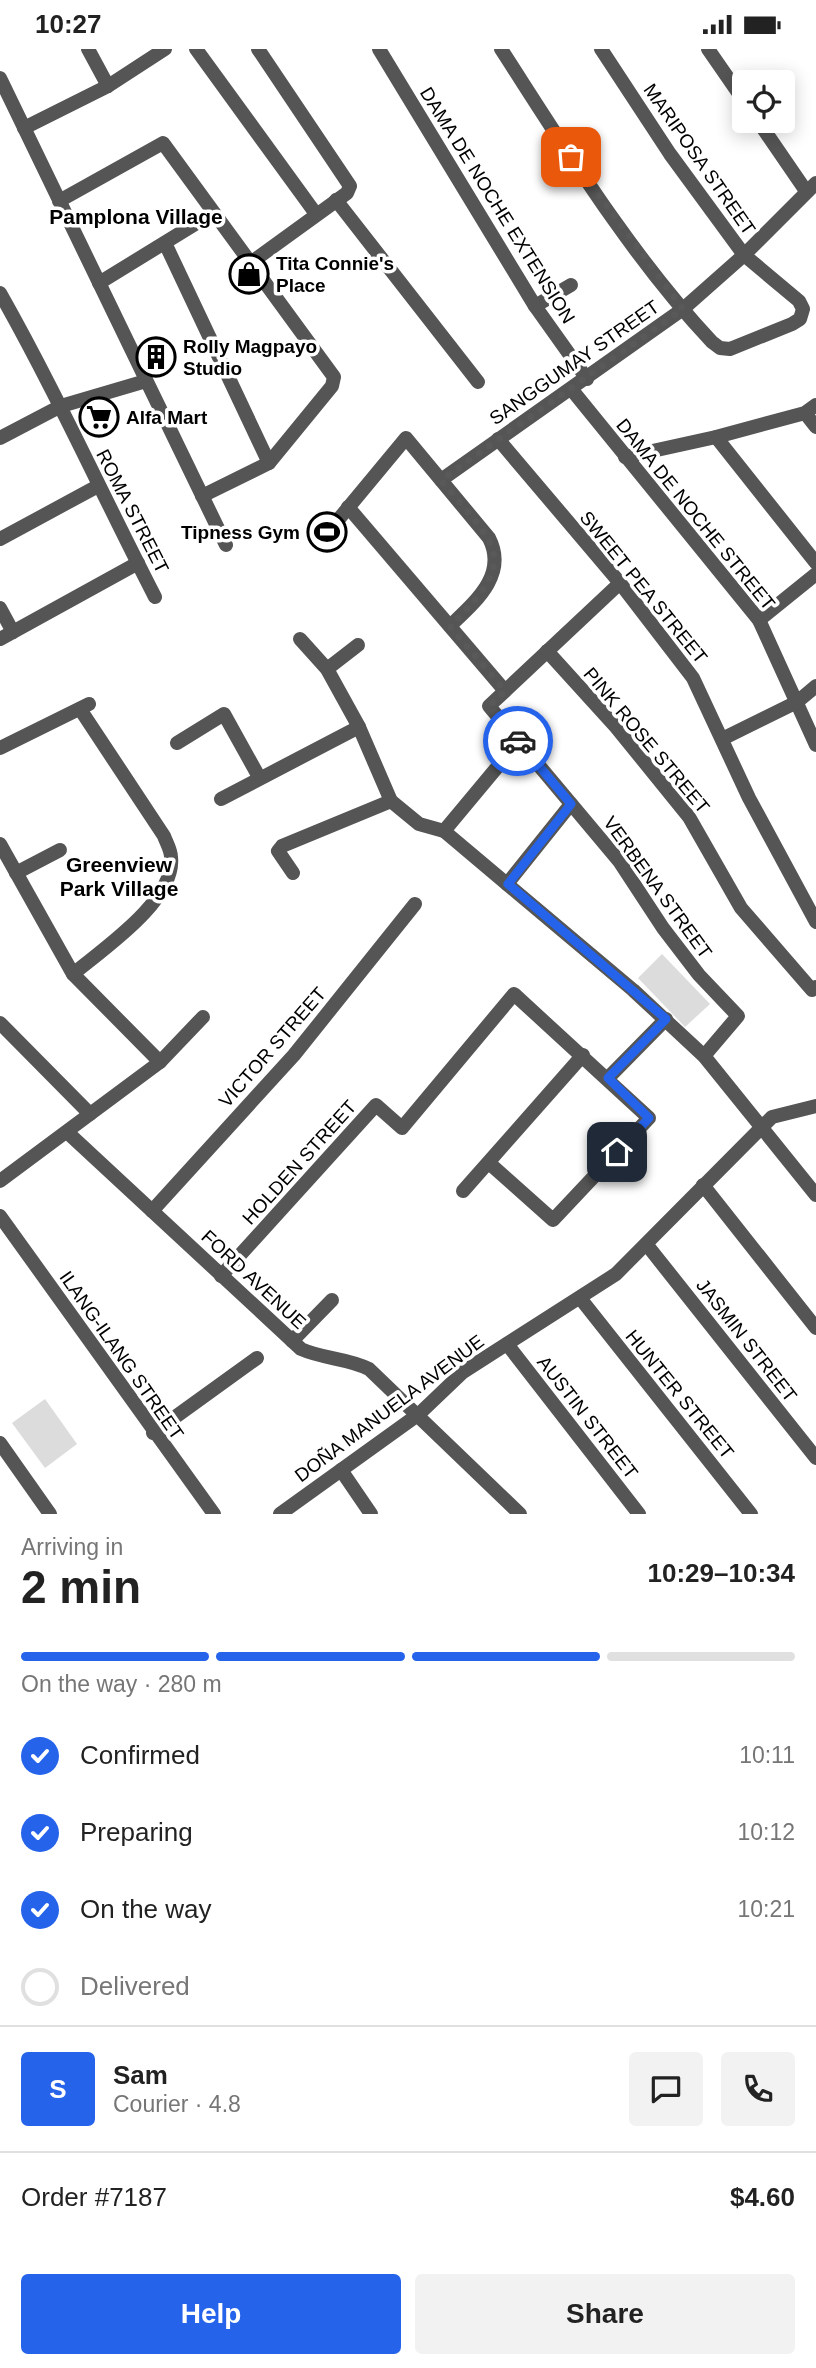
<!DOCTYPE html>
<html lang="en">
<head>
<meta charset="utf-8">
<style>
  :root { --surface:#fff; --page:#f2f2f2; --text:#222; --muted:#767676; --line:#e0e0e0; --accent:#2563eb }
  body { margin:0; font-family:Arial,sans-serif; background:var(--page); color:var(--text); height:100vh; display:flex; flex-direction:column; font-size:26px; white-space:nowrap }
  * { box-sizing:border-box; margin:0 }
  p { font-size:23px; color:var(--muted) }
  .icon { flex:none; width:38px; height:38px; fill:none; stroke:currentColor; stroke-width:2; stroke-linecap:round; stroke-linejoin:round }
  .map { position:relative; height:1465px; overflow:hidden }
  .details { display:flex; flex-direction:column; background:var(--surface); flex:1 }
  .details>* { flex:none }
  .tools { position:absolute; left:732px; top:21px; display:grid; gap:14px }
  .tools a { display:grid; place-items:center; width:63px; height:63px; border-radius:7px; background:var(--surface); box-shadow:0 4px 18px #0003; font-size:35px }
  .pin { position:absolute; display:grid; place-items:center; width:60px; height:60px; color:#fff; margin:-30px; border-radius:14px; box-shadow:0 4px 10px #0006 }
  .courier { position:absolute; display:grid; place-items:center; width:70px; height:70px; margin:-35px; border:5px solid #2563eb; border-radius:50%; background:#fff; color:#222; box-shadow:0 2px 9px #0007 }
  .summary em { font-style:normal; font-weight:700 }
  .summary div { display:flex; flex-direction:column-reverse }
  .summary { display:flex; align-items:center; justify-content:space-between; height:119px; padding:0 21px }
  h1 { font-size:46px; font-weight:700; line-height:52px }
  .bar { display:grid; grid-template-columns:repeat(4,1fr); gap:10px 7px; align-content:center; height:84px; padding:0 21px }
  .bar i { height:9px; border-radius:5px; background:var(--line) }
  .bar .selected { background:var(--accent) }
  .bar p { grid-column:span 4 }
  .line { display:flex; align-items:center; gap:18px; padding:0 21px; border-top:2px solid var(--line) }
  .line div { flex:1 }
  .round { display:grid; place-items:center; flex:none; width:74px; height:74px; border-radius:7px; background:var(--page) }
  ol { padding:0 21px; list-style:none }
  li { display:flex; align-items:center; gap:21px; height:77px }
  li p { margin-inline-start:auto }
  li .icon { padding:7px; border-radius:50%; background:var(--accent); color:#fff; stroke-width:4 }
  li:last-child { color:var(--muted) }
  li i { width:38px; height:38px; border:4px solid var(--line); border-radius:50% }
  .primary-button { display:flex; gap:14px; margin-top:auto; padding:14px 21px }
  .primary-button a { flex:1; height:80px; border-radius:7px; background:var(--accent); color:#fff; font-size:28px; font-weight:700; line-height:80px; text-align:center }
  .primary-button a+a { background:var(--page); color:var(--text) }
  .status { display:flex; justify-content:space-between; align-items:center; height:49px; padding:0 35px; background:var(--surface); direction:ltr }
  .status svg { height:19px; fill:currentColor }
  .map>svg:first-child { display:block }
  .green { fill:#dcdcdc }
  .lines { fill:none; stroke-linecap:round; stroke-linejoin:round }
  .minor { stroke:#555; stroke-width:14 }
  .tertiary { stroke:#555; stroke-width:14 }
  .done { stroke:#595959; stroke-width:7; stroke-dasharray:0 12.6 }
  .route { stroke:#2563eb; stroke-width:9 }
  .labels { text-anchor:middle; stroke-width:7; stroke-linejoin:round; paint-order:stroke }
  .street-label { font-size:19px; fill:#000; stroke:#fff }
  .poi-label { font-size:19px; font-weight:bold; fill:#000; stroke:#fff; text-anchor:start }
  .neighbourhood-label { font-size:21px; font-weight:bold; fill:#000; stroke:#fff }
</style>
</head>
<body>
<div class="status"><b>10:27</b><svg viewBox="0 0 49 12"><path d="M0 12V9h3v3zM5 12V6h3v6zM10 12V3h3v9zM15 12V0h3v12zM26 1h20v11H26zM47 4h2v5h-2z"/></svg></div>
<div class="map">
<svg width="816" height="1465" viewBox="0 0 816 1465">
  <rect width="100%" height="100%" fill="#fff"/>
  <g class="green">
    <path d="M662,905L710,955L685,978L638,929Z"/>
    <path d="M45,1350L77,1395L45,1419L12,1374Z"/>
  </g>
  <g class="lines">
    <g class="minor">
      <path d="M88,0L108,37"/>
      <path d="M196,0L316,165"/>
      <path d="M379,0L535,257L587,330"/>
      <path d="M501,0C565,99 631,207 712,293L720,299L730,300L792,275L800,270L803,260L799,252L744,206L670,105L601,0"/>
      <path d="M708,0L744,52"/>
      <path d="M0,29L226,496"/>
      <path d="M758,72L806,142"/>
      <path d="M24,79L108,37L165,0"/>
      <path d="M336,151L478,333"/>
      <path d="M59,152L163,94L334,328L332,337L269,414L202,447"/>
      <path d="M165,194L269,414"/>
      <path d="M249,215L347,144L350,137L258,0"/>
      <path d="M99,234L213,164"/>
      <path d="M0,244C56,343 103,447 155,548"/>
      <path d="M535,257L571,236"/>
      <path d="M572,341L759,571L816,696"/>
      <path d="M805,364L816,378"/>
      <path d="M716,388L816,514"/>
      <path d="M0,389L61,357L146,332"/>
      <path d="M498,390L620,534L693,629L749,749L816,873"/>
      <path d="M625,408L716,388L805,364L816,356"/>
      <path d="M441,431L683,260L744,206L816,134"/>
      <path d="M348,458L505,642"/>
      <path d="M338,471L406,389L489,489C508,526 475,553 450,577"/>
      <path d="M0,490L98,437"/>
      <path d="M620,534L489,657L619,812L663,879L699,926L738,967L704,1007"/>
      <path d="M0,559L13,583"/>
      <path d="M759,571L816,525"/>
      <path d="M0,590L138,514"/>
      <path d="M300,590L327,620L359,678L391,752L419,775L444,782L633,941L704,1007L816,1146"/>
      <path d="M547,602L616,678L689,768L741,859L812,941L816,938"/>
      <path d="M327,620L358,596"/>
      <path d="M722,690L797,653L816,637"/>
      <path d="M177,694L224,665L259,728"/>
      <path d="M0,699L89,655"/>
      <path d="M221,750L359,678"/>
      <path d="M444,782L519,692"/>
      <path d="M0,795L73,925L160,1013"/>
      <path d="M16,824L60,801"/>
      <path d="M293,824L278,802L282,797L391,752"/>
      <path d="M507,835L571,755"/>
      <path d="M73,925C103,900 176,851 171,808C171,801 166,793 164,787L80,660"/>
      <path d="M0,974L90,1065"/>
      <path d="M608,1029L666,970"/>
      <path d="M67,1083L301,1300C323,1310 348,1309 369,1320L520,1465"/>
      <path d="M0,1132L160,1013L203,968"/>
      <path d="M703,1136L816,1279"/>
      <path d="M463,1142L583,1006"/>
      <path d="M152,1162L294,1006L415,855"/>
      <path d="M0,1167L214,1465"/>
      <path d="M647,1196L816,1409"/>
      <path d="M221,1227L376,1056L402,1079L514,945L649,1069L553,1171L489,1114"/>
      <path d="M580,1249L751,1465"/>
      <path d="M292,1292L332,1251"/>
      <path d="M507,1295L639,1465"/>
      <path d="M153,1384L257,1309"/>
      <path d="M0,1394L50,1465"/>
      <path d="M341,1421L371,1465"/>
    </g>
    <path class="tertiary" d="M280,1465L419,1365L463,1323L616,1225L772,1068L816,1057"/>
  </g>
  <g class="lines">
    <path class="done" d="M518,692L489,657L505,642L450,577C522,508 496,498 441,431L683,260L571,108"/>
    <path class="route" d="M518,692L571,755L508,835L666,970L608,1029L649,1069L617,1103"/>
  </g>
  <defs>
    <g id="shop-ring" transform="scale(2.0125)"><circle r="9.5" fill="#fff" stroke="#000" stroke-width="1.5"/><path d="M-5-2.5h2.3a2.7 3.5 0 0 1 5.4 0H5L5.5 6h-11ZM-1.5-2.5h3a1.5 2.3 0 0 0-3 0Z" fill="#000"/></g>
    <g id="building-ring" transform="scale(2.0125)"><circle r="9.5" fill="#fff" stroke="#000" stroke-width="1.5"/><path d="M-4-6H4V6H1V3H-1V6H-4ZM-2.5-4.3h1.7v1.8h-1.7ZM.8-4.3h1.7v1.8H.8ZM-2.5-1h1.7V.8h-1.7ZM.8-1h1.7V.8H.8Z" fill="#000"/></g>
    <g id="supermarket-ring" transform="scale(2.0125)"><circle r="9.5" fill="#fff" stroke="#000" stroke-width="1.5"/><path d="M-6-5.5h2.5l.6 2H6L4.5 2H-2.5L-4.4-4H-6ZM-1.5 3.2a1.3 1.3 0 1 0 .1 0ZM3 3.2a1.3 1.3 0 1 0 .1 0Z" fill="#000"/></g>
    <g id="stadium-ring" transform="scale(2.0125)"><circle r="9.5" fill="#fff" stroke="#000" stroke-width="1.5"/><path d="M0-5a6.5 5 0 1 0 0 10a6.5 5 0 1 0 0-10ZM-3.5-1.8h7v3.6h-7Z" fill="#000"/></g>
  </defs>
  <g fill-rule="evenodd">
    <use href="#shop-ring" x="249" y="225"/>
    <use href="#building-ring" x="156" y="308"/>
    <use href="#supermarket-ring" x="99" y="368"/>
    <use href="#stadium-ring" x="327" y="483"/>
  </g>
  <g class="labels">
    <g class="street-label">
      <text transform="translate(700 110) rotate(55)" y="7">MARIPOSA STREET</text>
      <text transform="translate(498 156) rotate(58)" y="7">DAMA DE NOCHE EXTENSION</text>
      <text transform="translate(574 313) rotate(-35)" y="7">SANGGUMAY STREET</text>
      <text transform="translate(133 462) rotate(63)" y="7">ROMA STREET</text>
      <text transform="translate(696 465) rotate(51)" y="7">DAMA DE NOCHE STREET</text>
      <text transform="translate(644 538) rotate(51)" y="7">SWEET PEA STREET</text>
      <text transform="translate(647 691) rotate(50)" y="7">PINK ROSE STREET</text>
      <text transform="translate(658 838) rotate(54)" y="7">VERBENA STREET</text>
      <text transform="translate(272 998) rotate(-49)" y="7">VICTOR STREET</text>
      <text transform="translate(299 1113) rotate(-48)" y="7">HOLDEN STREET</text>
      <text transform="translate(254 1230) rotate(43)" y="7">FORD AVENUE</text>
      <text transform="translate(747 1291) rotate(52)" y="7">JASMIN STREET</text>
      <text transform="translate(122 1306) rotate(55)" y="7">ILANG-ILANG STREET</text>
      <text transform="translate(680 1345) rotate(51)" y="7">HUNTER STREET</text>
      <text transform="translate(389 1359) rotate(-37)" y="7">DOÑA MANUELA AVENUE</text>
      <text transform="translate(588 1368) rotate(52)" y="7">AUSTIN STREET</text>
    </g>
    <g class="poi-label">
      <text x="276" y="221">Tita Connie's<tspan x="276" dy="22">Place</tspan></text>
      <text x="183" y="304">Rolly Magpayo<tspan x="183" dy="22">Studio</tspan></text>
      <text x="126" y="375">Alfa Mart</text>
      <text x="300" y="490" text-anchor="end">Tipness Gym</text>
    </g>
    <g class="neighbourhood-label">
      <text x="136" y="175">Pamplona Village</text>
      <text x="119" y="823">Greenview<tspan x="119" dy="24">Park Village</tspan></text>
    </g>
  </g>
</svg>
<div class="tools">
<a><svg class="icon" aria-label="locate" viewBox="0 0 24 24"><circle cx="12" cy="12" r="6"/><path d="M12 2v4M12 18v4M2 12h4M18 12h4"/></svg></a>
</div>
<div class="pin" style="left:571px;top:108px;background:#ea580c"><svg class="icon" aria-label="bag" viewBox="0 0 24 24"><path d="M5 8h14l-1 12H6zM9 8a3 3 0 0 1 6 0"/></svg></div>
<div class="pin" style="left:617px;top:1103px;background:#1f2937"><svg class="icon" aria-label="home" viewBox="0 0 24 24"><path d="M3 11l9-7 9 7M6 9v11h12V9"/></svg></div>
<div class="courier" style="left:518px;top:692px"><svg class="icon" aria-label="car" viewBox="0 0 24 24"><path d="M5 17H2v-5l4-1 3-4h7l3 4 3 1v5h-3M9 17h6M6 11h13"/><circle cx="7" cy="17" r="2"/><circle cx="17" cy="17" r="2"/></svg></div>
</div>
<section class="details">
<div class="summary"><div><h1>2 min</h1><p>Arriving in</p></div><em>10:29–10:34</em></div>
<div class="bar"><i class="selected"></i><i class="selected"></i><i class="selected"></i><i></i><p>On the way · 280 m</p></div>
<ol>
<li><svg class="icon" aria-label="check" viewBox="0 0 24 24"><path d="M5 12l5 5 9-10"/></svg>Confirmed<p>10:11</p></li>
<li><svg class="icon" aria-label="check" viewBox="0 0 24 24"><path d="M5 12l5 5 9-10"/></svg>Preparing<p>10:12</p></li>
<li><svg class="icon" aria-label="check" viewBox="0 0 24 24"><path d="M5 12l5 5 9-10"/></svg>On the way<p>10:21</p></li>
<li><i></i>Delivered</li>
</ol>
<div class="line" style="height:126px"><b class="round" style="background:var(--accent);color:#fff">S</b><div><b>Sam</b><p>Courier · 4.8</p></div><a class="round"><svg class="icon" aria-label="chat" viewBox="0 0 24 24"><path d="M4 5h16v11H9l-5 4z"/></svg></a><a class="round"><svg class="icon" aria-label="phone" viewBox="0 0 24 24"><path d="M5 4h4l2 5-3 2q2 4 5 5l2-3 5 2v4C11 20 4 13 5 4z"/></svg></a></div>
<div class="line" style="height:91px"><div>Order #7187</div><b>$4.60</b></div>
<div class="primary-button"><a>Help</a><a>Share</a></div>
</section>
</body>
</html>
